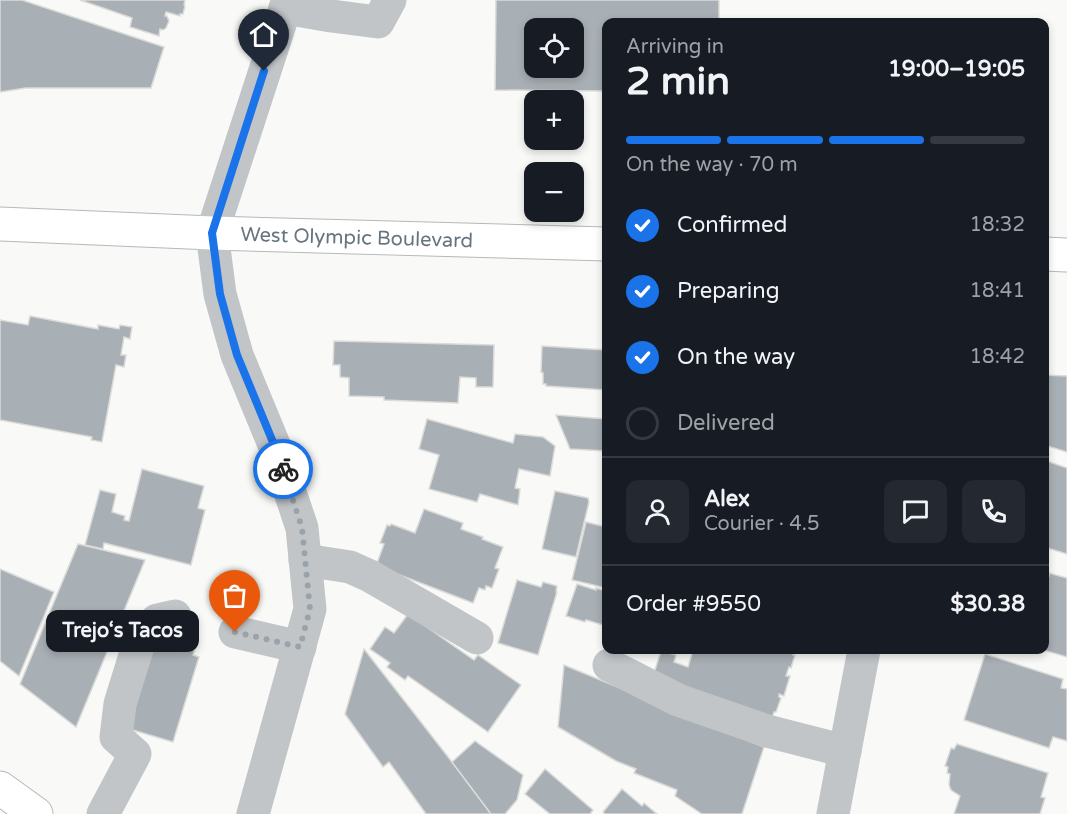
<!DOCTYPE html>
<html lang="en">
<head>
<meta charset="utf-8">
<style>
  :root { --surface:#171b24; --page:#242831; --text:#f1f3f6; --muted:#9ea1a6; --line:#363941; --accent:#1a73e8 }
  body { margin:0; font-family:"Varela Round",sans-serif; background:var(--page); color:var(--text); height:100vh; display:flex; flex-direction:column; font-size:22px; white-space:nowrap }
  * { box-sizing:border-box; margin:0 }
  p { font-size:20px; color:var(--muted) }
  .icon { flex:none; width:33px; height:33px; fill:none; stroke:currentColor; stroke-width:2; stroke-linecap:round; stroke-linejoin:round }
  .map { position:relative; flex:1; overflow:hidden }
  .details { position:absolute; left:602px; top:18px; width:447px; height:636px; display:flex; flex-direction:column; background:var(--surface); border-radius:12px; box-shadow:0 3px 9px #0003 }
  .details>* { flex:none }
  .controls { position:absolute; left:524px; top:18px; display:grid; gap:12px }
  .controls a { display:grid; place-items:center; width:60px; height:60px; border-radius:12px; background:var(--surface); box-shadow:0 3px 9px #0003; font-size:30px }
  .pin { position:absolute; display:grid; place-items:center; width:51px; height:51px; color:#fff; margin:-62px -26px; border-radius:50% 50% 50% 0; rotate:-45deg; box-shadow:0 0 6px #0007 }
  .pin .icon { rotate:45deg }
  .courier { position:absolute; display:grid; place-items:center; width:60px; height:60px; margin:-30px; border:4px solid #1a73e8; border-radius:50%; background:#fff; color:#222; box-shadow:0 2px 8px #0007 }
  .bubble { position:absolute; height:42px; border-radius:12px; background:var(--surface); box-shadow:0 3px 9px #0003; font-size:20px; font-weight:700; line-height:42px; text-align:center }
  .summary em { font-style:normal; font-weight:700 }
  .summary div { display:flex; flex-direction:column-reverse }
  .summary { display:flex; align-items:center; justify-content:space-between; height:102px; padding:0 24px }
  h1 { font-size:39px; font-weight:700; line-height:45px }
  .bar { display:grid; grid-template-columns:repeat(4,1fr); gap:9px 6px; align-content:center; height:72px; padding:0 24px }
  .bar i { height:8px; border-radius:4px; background:var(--line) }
  .bar .current { background:var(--accent) }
  .bar p { grid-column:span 4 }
  .line { display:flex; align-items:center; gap:15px; padding:0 24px; border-top:2px solid var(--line) }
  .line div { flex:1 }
  .round { display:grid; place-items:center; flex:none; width:63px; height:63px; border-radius:12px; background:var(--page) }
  ol { padding:0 24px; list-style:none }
  li { display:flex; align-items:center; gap:18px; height:66px }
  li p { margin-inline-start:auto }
  li .icon { padding:6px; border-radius:50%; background:var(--accent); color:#fff; stroke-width:4 }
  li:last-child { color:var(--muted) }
  li i { width:33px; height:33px; border:3px solid var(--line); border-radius:50% }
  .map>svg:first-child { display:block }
  .building { fill:#a9b0b5; stroke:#dbdbd9; stroke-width:1.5; fill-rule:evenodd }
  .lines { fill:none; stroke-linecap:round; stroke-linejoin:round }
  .major-casing { stroke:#b4b9bc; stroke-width:35 }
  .minor { stroke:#c1c5c8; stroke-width:33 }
  .major { stroke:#fff; stroke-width:33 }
  .done { stroke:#99a3a9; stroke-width:6; stroke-dasharray:0 10.8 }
  .route { stroke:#1a73e8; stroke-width:8 }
  .labels { text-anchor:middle; stroke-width:6; stroke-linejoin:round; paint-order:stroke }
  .street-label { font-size:20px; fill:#66747f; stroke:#fff }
</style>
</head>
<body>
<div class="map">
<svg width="1067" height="814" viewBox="0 0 1067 814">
  <rect width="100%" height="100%" fill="#f9f9f7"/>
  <g class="building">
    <path d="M0,0H22L164,47L151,88H26L0,92Z"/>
    <path d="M80,0H185L184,5L185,6L183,14H180V16L166,12L165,16H167L169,21L166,28L163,30L160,29L159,36L130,27L132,18Z"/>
    <path d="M496,0H719V22H606V91L495,90ZM534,28H573V68H534Z"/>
    <path d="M30,316L98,329V325L119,329L120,325L132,327L130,339L124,337L121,355H126L124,367L116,365L102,442L91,440L92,437L0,420V320L28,325Z"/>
    <path d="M334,341L494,345L493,387H476V378L460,377L458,403L384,400V397L349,396V378L340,377V365H333Z"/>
    <path d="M542,346L606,350V390L546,386V384H543V373L541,372Z"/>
    <path d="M1044,375L1067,376V452L1044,445Z"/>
    <path d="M556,415L606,419V451L570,449Z"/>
    <path d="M427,419L513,443L515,434L543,437L555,446L550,476L519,469L515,488L520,489L518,505L480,494L477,502L429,489L439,455L419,449Z"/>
    <path d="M1044,452L1049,454L1047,461L1067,468V554L1044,547Z"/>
    <path d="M142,469L204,486L198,508L205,510L191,565L104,543L103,549L85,545L100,490L116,494L112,512L125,516L124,520L129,521Z"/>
    <path d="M555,491L588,498L589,502L576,557L542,549Z"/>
    <path d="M424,509L463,523L461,529L483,537L482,539L503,547L495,568L499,569L492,588L486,586L485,590L479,588L473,603L376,566L384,544L380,543L387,525L390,526L391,524L415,533Z"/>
    <path d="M586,522L606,527V588L572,580Z"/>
    <path d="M78,544L145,560L76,727L20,684Z"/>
    <path d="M0,569L54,592L19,676L0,661Z"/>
    <path d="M1049,573L1067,578V657L1043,650L1044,574L1049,576Z"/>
    <path d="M517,580L541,587L543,582L557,586L556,592H557L538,655L498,643Z"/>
    <path d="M577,584L596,590V588L606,591V626L586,620L585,622L566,616Z"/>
    <path d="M408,614L474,660L478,655L521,685L488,732L408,676L405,680L387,667L390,663L370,649L385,627L394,633Z"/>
    <path d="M169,629L185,634L184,639L197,643L193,655L199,657L173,742L126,728L152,642L159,644L162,633Z"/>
    <path d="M364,649L452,762L491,814H426L389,762L383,767L345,714Z"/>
    <path d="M693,650H794L793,655H795L791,668L789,667L786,676H790L784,696L779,694V697L781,698L776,712H774L772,718L653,676L661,651L676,655L674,662L688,667Z"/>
    <path d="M985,654L1063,679L1061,688L1067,689V741L1053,737L1049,748L964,720Z"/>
    <path d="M564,665L764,747L742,814H702L675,796L677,790L634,773L636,769L616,761L558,727Z"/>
    <path d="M475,741L523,775L517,800L505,814H491L452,762Z"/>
    <path d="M957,744L1048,773L1041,797L1045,798L1040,814H954L960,796L951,790L949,785L950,774L947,773L948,767L945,766L951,748L954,749Z"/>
    <path d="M545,769L593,810L590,814H550L525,794Z"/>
    <path d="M622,789L642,806L644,803L657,814H605L603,812Z"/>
  </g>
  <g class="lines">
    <g class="major-casing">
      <g id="major">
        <path id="s1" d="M0,224L212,233L606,244"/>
        <path d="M1044,254L1067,255"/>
        <path d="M0,788L36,814"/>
      </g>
    </g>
    <g class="minor">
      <path d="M285,8L331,16L378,22L390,0"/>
      <path d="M305,560L350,567L370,576L477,638"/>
      <path d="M235,632L300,647"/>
      <path d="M609,665L678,700L767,731L845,751"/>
      <path d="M103,814L135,754L116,737L120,704L142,633L157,620L175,616"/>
      <path d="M253,814L310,609L302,528L275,447L237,355L220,294L212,233L288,0"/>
      <path d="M833,814L864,650"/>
    </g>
    <use href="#major" class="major"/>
  </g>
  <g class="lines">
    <path class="done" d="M235,632L300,647L310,609L302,528L283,469"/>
    <path class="route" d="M264,71L212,233L220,294L237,355L275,447L283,469"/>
  </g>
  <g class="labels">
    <g class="street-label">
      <text dy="7" stroke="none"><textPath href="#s1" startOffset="357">West Olympic Boulevard</textPath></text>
    </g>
  </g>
</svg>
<div class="controls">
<a><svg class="icon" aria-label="locate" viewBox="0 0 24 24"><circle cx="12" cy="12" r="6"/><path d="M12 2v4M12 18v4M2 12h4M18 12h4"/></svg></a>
<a>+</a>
<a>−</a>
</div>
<div class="pin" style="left:235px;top:632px;background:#ea580c"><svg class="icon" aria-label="bag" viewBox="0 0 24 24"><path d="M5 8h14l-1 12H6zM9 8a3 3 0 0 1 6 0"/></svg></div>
<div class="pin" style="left:264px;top:71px;background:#1f2937"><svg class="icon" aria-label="home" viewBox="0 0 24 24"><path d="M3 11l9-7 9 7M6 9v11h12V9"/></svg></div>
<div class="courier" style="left:283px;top:469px"><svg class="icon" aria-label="bike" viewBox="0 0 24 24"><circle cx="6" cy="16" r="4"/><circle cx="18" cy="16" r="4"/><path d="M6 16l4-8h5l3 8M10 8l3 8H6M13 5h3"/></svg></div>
<div class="bubble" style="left:46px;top:610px;width:153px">Trejo‘s Tacos</div>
<section class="details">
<div class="summary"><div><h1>2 min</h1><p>Arriving in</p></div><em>19:00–19:05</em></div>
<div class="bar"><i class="current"></i><i class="current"></i><i class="current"></i><i></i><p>On the way · 70 m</p></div>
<ol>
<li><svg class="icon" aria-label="check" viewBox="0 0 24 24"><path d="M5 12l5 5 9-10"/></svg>Confirmed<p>18:32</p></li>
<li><svg class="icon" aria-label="check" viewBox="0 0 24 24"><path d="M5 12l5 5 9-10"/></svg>Preparing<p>18:41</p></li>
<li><svg class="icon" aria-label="check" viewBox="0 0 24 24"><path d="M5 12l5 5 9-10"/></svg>On the way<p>18:42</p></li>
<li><i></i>Delivered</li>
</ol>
<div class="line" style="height:108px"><a class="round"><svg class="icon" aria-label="person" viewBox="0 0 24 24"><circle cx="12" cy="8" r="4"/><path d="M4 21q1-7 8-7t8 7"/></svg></a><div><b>Alex</b><p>Courier · 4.5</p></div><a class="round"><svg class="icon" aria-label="chat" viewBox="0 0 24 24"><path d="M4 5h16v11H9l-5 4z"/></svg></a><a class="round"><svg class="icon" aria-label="phone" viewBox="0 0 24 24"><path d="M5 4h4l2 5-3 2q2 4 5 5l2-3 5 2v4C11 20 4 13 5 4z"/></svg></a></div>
<div class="line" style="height:78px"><div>Order #9550</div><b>$30.38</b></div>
</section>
</div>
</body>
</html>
